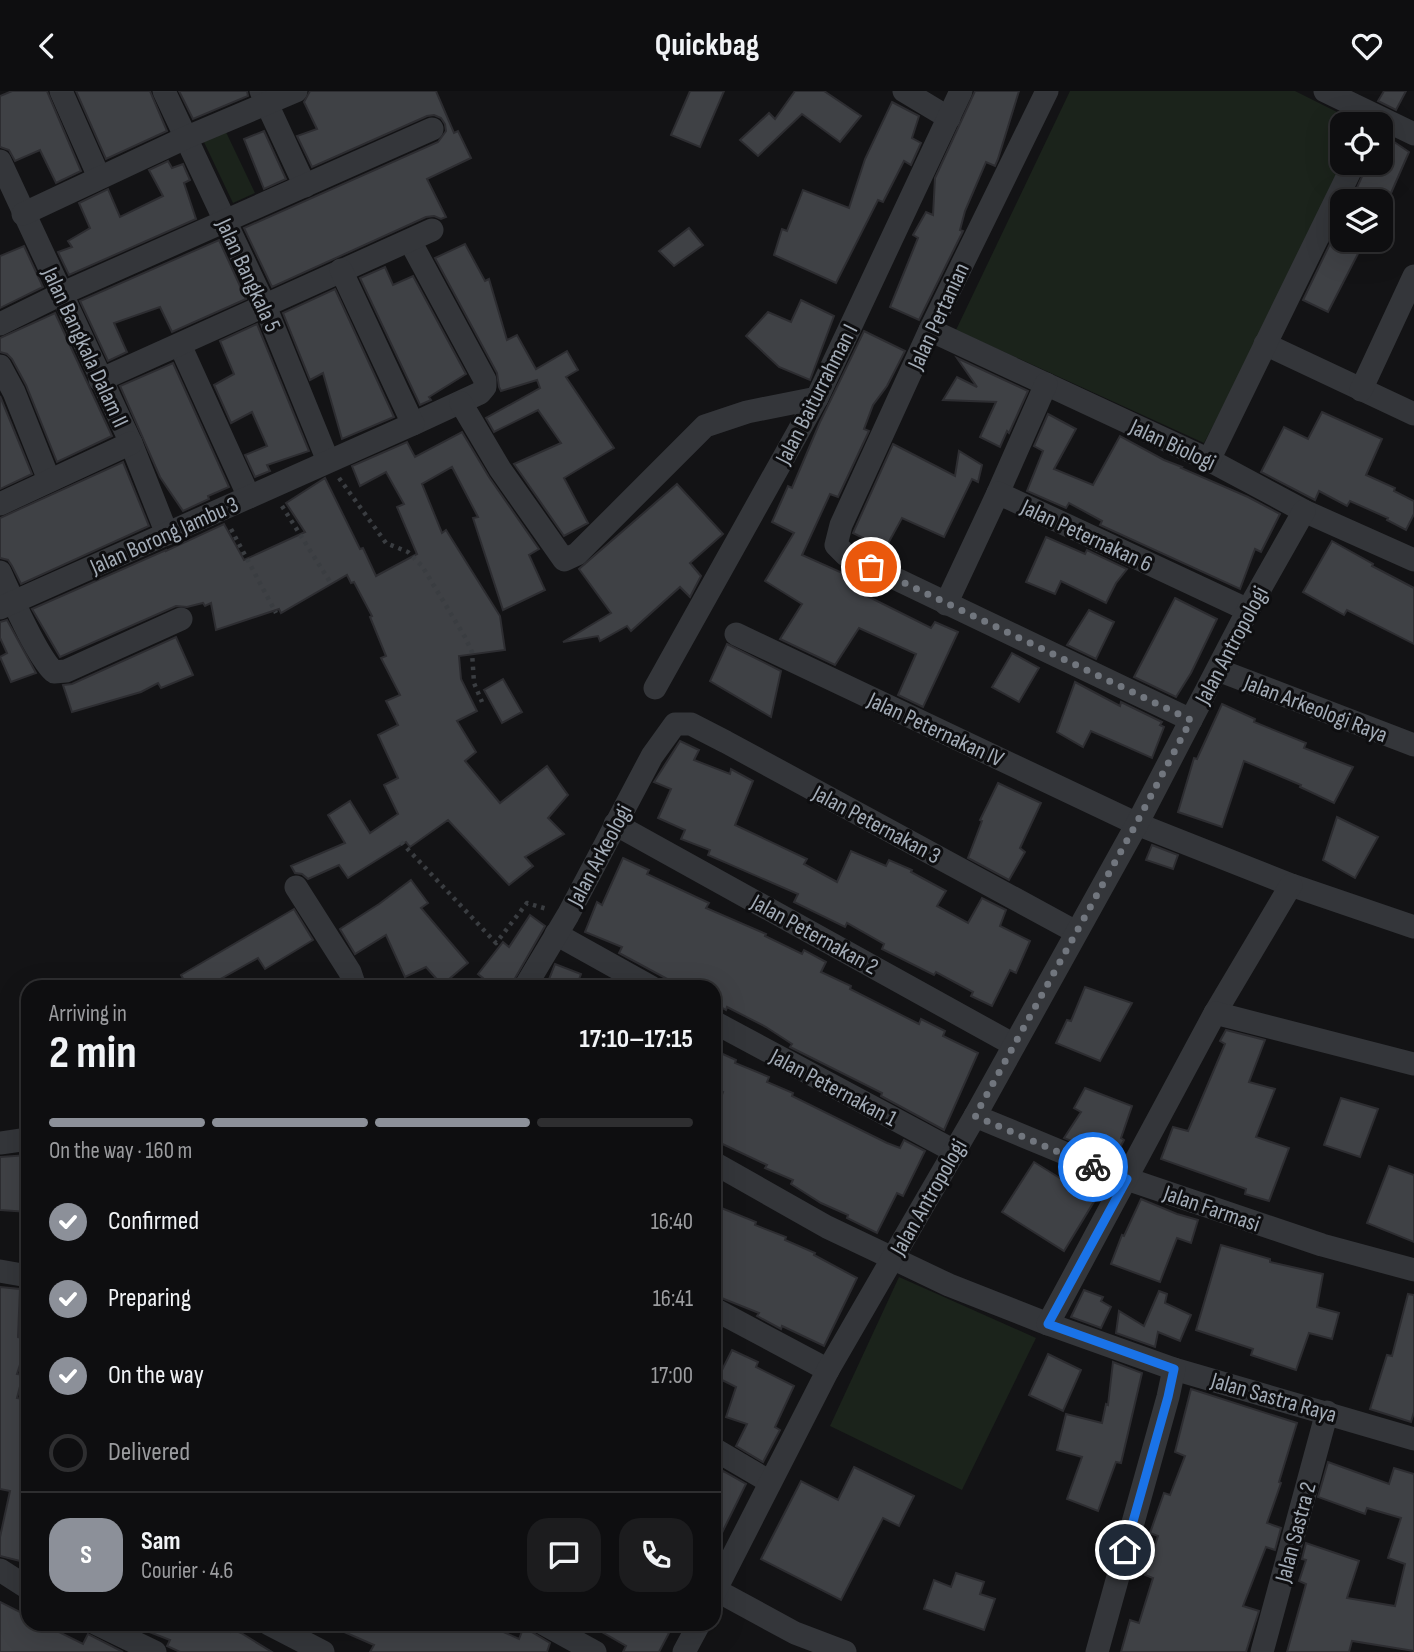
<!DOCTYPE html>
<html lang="en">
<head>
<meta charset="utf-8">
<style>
  :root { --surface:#0e0e10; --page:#1c1c1e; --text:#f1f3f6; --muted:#9b9c9f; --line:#2e2e30; --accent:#8c9099 }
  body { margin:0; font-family:"Sofia Sans Condensed",sans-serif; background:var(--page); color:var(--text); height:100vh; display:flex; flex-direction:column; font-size:26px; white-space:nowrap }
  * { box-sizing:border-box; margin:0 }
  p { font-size:23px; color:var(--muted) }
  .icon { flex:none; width:38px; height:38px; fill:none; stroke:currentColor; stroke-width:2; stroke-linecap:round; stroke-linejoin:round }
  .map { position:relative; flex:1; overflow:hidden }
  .panel { position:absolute; left:21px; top:889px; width:700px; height:651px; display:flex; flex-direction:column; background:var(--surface); border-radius:21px; box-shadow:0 7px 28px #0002,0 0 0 2px var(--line) }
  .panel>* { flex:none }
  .controls { position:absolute; left:1330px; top:21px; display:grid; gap:14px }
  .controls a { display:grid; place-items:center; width:63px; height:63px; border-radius:14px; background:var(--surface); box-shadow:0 7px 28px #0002,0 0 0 2px var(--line); font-size:35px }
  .pin { position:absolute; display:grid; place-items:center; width:60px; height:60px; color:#fff; margin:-30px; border:4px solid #fff; border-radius:50%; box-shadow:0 2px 7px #0007 }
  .courier { position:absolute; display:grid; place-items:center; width:70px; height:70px; margin:-35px; border:5px solid #1a73e8; border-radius:50%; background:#fff; color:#222; box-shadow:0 2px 9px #0007 }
  .summary em { font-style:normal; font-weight:700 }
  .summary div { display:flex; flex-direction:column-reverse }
  .summary { display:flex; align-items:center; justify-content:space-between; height:119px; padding:0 28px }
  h1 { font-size:46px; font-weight:700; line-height:52px }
  .bar { display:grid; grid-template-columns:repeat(4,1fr); gap:10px 7px; align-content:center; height:84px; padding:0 28px }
  .bar i { height:9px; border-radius:5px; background:var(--line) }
  .bar .current { background:var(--accent) }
  .bar p { grid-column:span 4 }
  .line { display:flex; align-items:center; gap:18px; padding:0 28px; border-top:2px solid var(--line) }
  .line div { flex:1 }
  .round { display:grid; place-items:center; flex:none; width:74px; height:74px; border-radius:21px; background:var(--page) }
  ol { padding:0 28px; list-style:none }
  li { display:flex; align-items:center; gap:21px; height:77px }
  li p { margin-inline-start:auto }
  li .icon { padding:7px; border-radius:50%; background:var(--accent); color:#fff; stroke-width:4 }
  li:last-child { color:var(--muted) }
  li i { width:38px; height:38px; border:4px solid var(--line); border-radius:50% }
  header { display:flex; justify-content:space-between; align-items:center; height:91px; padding:0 28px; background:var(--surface); font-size:32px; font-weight:700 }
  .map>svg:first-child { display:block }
  .green { fill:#1b231b }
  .building { fill:#3f4145; stroke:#2d2d31; stroke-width:2 }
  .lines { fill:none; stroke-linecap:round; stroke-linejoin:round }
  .path { stroke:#3a3d41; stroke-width:4.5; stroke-dasharray:3.5 5; stroke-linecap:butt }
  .street { stroke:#34363a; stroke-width:23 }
  .done { stroke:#71767e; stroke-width:7; stroke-dasharray:0 12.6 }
  .route { stroke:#1a73e8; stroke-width:9 }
  .labels { text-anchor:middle; stroke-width:6; stroke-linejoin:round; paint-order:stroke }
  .street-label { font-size:23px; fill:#a3acb7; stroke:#0e0e10 }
</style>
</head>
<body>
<header><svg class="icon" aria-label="back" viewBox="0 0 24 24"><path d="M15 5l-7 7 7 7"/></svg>Quickbag<svg class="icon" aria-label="heart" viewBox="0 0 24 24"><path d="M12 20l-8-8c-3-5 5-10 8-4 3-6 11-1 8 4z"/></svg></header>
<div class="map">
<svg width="1414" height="1561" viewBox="0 0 1414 1561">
  <rect width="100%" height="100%" fill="#131315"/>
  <g class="green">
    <path d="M1070,0H1295L1361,33H1342V72H1351L1204,352L956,239Z"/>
    <path d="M225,39L255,102L233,112L203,49Z"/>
    <path d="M899,1186L1036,1247L962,1399L830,1335Z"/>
  </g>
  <g class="building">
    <path d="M12,0H47L81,80L56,92L40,59L15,70L9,59L0,56V5Z"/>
    <path d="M76,0H150L167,40L106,68Z"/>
    <path d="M179,0H247L248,5L193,28Z"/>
    <path d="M310,0H436L454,42L458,40L471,67L427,88L446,126L441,128L434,125L426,126L272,196L244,137L438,51L446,40L445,33L441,27L434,24L427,25L312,76L297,45L317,38L304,11Z"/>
    <path d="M690,0H724L700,56L671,44Z"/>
    <path d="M795,0H824L861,25L840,51L802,23L758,65L740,49L769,22L775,28Z"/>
    <path d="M975,0H1019L998,68L995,75L986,71L965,120L960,139L963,140L919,229L890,216L918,147L913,144L926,121L933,124L935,87Z"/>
    <path d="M1384,0H1406L1396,19L1378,10Z"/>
    <path d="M892,11L919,25L912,47L921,52L911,74L904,70L883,111L878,109L836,192L774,164L782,138L787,140L803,99L849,117L865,68Z"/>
    <path d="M264,40L286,88L264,98L244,48Z"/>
    <path d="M1381,42L1409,61L1381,125V110H1351L1368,72H1381Z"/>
    <path d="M168,70L172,77L183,73L190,89L184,92L196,128L69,184L58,161L72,156L68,150L90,137L79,112L108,98L120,126L163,105L149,79Z"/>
    <path d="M1342,128V149H1365L1328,221L1303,209Z"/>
    <path d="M689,137L703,154L674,175L659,160Z"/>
    <path d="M219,149L246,208L172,241L160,216L114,232L127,261L108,270L80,210Z"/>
    <path d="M465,153L485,190L489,188L507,249L517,244L536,278L567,260L578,279L566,286L614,357L564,387L588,432L564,445L514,373L561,352L538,319L494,341L486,327L540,297L537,289L501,300L499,296L497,282L435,167Z"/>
    <path d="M24,155L43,196L0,217V165Z"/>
    <path d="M385,176L393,194L413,185L466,283L429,306L431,309L420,314L360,187Z"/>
    <path d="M335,198L394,326L342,348L323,282L310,289L283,222Z"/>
    <path d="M801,209L834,225L810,289L779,276L746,245L768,221L791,231Z"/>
    <path d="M55,222L112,345L57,371L26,294L12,268L7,263L0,261V247Z"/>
    <path d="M257,233L309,360L267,374L270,380L255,386L245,364L267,355L252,321L231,332L214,294L234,283L220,250Z"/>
    <path d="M864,240L905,260L887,295L873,314L864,338L869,340L838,406L830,403L802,464L858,489L853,498L931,537L935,531L958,541L923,616L898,604L916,563L859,537L835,574L780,548L802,513L765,490L794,442L772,431L788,395L792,397L820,331Z"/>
    <path d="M957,267L1028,300L1009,342L1007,340L1000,356L980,346L996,311L943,309L957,286L977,296Z"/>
    <path d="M173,272L229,396L208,405L209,408L183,420L160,386L120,295Z"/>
    <path d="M0,305L32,383L0,398Z"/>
    <path d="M1322,321L1382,348L1366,384L1395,397L1394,400L1414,410V423L1406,439L1387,429L1388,427L1350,410L1347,415L1319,400L1315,409L1261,381L1284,336L1308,348Z"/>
    <path d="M1048,323L1076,338L1054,378L1093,394L1120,345L1164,369L1182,376L1181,377L1248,406L1280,423L1261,461L1255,458L1240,498L1100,434L1102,430L1069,412L1066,417L1027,400L1043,360L1034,355Z"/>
    <path d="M462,341L489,386L539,458L529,464L545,499L503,519L473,427L478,426L452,376L422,393L442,442L446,439L500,525L505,559L459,565L461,588L477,620L457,630L476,661L465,670L500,712L547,675L568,704L548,727L564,743L525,766L533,775L509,794L448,729L410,756L406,751L348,787L339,774L308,788L302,783L295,782L291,775L345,752L328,724L350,710L370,742L398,723L384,694L398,687L378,644L398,634L386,610L400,604L381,567L386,565L370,526L372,525L354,491L351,492L347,484L281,522L279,518L216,539L211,512L205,515L203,512L187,516L176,515L60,566L32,518L166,459V460L224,433L244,469L305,441L286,412L325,387L360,458L363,457L376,485L417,463L397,416L404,413L386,381L360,395L352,375L407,351L415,366Z"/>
    <path d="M893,353L955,385L959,360L982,374L978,391L972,388L944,446L902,427L885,458L853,442Z"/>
    <path d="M123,371L149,435L21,493L12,475L8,469L0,467V427Z"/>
    <path d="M677,393L723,443L690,472L701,485L690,506L680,496L631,540L627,535L600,550L598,545L563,551L611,522L579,478Z"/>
    <path d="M1046,446L1085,463L1087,459L1127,478L1116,492L1106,512L1061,490L1055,503L1026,491Z"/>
    <path d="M1332,450L1373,473L1372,475L1414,497V553L1347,519L1344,524L1303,501Z"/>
    <path d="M1175,507L1217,528L1191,582L1176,606L1134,586Z"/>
    <path d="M1089,519L1114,531L1096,568L1067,554Z"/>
    <path d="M7,529L36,582L11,591L0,566L7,562L0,547V531Z"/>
    <path d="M176,546L193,584L161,597L158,592L141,601L72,621L63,594L72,593Z"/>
    <path d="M727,553L781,580L771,626L710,590Z"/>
    <path d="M1012,562L1039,577L1019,611L992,596Z"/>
    <path d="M503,588L522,621L502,632L484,599Z"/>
    <path d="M1075,591L1120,615L1121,611L1162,631L1160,634L1164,636L1152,667L1091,640L1083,656L1057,641Z"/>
    <path d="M1222,613L1255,628L1254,631L1306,652L1304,657L1353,676L1334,712L1300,696L1301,694L1244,670L1222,736L1178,721L1194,667L1197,668Z"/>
    <path d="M680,650L699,659L694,669L730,683L731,678L753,690L735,734L807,768L804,773L837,791L851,760L886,775L889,769L912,779L911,781L946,800L937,815L968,832L982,807L1006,819L1000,835L1030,850L1016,882L1010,879L992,915L971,905L973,901L936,881L934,884L882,858L884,853L847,832L845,836L794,811L798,803L708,764L710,759L681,748L685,739L658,727L671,698L654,691Z"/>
    <path d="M998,692L1041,712L1020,757L1025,761L1009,789L968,767L982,730L980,729Z"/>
    <path d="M1337,726L1378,746L1355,787L1323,769Z"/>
    <path d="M1152,754L1178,764L1173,778L1146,769Z"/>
    <path d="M623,767L649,779L647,783L709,812L706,817L766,843L765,845L802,863L804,859L826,871L821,881L851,895L850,898L919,933L921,928L945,940L943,945L978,962L944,1039L881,1005L882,1002L790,956L792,953L766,936L727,916L726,919L714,912V896H682L619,862L622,856L585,841L597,811L602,814Z"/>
    <path d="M411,789L428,812L421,817L468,872L442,894L426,876L405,886L386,844L355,863L340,838L379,813Z"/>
    <path d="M294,818L313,849L265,878L258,867L206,896H188L181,884Z"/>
    <path d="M530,824L545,835L510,896H494L478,883L503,851L509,856Z"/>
    <path d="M555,873L581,883L576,896H546Z"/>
    <path d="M1085,896L1132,912L1100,970L1056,952L1067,929L1071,930Z"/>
    <path d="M1226,939L1265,949L1249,991L1275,998L1256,1046L1289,1057L1269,1110L1245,1103L1246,1098L1161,1068L1173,1036L1188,1040L1225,953L1220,950Z"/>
    <path d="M714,959L736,969L735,972L769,986L767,991L793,1002L792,1005L887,1052L900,1057L904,1049L925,1060L903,1105L897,1102L877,1142L847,1127L848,1124L821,1112L791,1093L793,1089L765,1077L767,1074L714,1049V1025L723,1001L714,996Z"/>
    <path d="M1085,997L1132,1015L1121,1047L1124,1049L1114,1068L1064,1047L1081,1021L1074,1017Z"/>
    <path d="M1341,1007L1378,1018L1360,1066L1324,1054Z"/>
    <path d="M28,1064V1121L0,1119V1066Z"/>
    <path d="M1034,1071L1095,1109L1064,1160L1002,1121Z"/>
    <path d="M1389,1075L1414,1084V1151L1367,1132Z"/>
    <path d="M1141,1108L1177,1123L1198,1129L1191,1152L1177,1147L1160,1191L1111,1173L1122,1144L1124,1145Z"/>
    <path d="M714,1114L756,1131L755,1134L786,1146L785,1149L815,1162L814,1164L857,1187L824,1255L782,1235L781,1238L757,1225L759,1222L714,1204Z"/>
    <path d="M1221,1154L1270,1168V1171L1323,1183L1317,1216L1339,1222L1332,1248L1309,1242L1296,1279L1251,1264L1253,1258L1196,1239Z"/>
    <path d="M0,1196L20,1198L18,1246L28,1249L17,1283L23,1284L17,1307L28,1309V1472L0,1465V1446L10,1400L0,1398Z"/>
    <path d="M1084,1199L1103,1206L1101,1210L1111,1216L1101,1237L1071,1226Z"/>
    <path d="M1159,1200L1167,1203L1165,1212L1191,1224L1180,1250L1158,1241L1155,1256L1116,1242L1119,1220L1144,1235Z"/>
    <path d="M1408,1203L1414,1204V1321L1411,1331L1370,1318L1387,1264L1392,1265Z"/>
    <path d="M732,1259L758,1271L756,1276L794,1295L775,1336L780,1339L763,1371L736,1355L747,1333L726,1326L736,1296L718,1287Z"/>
    <path d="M1048,1263L1081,1279L1063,1320L1029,1304Z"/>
    <path d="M1113,1271L1142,1282L1121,1372L1116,1371L1098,1420L1067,1408L1082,1366L1057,1359L1066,1323L1102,1332L1106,1313L1108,1314Z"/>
    <path d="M1191,1298L1297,1332L1279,1391L1281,1392L1267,1432L1281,1437L1275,1459L1266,1456L1243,1515L1259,1520L1246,1561H1121L1130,1529L1139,1532L1153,1487L1145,1484L1158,1445L1150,1442L1164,1402L1170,1404L1185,1365L1175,1361Z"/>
    <path d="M1328,1371L1389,1393L1394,1377L1414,1383V1560L1352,1550L1349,1561H1287L1306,1493L1299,1490L1306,1469L1302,1468L1306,1452L1359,1470L1347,1507L1395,1515L1405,1473L1388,1467L1401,1427L1367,1417L1365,1423L1318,1406Z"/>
    <path d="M854,1376L914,1405L899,1435L883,1427L841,1509L761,1468L801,1390L838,1409Z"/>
    <path d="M714,1379L722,1382L723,1380L746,1393L714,1458Z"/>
    <path d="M956,1482L984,1491L980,1503L995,1508L984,1539L924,1518L934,1489L951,1496Z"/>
    <path d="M0,1511L28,1525V1533H43L83,1553L88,1543L123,1561H0Z"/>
    <path d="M129,1533H213L230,1541L232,1538L241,1542L272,1561H180L167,1555L170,1549Z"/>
    <path d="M326,1533H486L519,1548L525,1533H530L532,1541L550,1552L547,1561H370L374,1554Z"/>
    <path d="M588,1533H651L669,1542L659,1561H623L626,1555Z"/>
  </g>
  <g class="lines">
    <g class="path">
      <path d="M339,387L386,452L408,461L422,475L465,546L472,561L474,592L482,611"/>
      <path d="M282,415L332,494"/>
      <path d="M231,438L276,522"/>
      <path d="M401,751L496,852L527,812L547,818"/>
    </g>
    <g class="street">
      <path d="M61,0L99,86"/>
      <path d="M164,0L265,215L328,370"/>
      <path d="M261,0L305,95"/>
      <path d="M904,0L949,27"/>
      <path d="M1047,0L930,239L841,434L836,454L846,464L1191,629"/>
      <path d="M1325,0L1414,43"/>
      <path d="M0,70L131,352L167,443"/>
      <path d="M23,123L185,47L296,0"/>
      <path d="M410,150L485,289V296L480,302L413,333"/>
      <path d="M0,233L61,203L432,38"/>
      <path d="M930,239L1209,369L1304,420L1414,469"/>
      <path d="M1265,253L1414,323"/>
      <path d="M180,254L249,406"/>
      <path d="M0,275L14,301L49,389"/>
      <path d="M100,289L432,139"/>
      <path d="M1361,299L1414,185"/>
      <path d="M461,312L500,378L564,469L577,463L705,335L747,321L817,307"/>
      <path d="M1209,369L1354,72"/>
      <path d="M998,402L1046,293"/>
      <path d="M0,413L131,352"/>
      <path d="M0,481C11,505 36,564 54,581L66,580L181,528"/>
      <path d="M946,513L998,402L1248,519"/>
      <path d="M0,517L413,333L341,179"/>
      <path d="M736,543L1137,733L1291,794L1414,836"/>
      <path d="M1218,579L1414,654"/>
      <path d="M655,597L817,307L961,0"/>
      <path d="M615,733L1014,954"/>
      <path d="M296,796L350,881L355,896"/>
      <path d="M556,843L651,896"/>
      <path d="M525,896L568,824L652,665L675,633H691L726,651L1076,841"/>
      <path d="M1215,922L1291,794"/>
      <path d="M714,931L954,1060"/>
      <path d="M975,1025L1127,1088L1322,1154L1414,1179"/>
      <path d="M0,1052L28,1048"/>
      <path d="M714,1072L827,1136L949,1194L1048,1233L1174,1278L1414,1348"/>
      <path d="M0,1180L28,1185"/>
      <path d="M714,1218L828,1279"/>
      <path d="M1048,1233L1215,922L1414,973"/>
      <path d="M714,1358L770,1391"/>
      <path d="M0,1479L28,1497"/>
      <path d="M714,1498L795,1542L845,1561"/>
      <path d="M714,1502L828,1279L975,1025L1137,733L1248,519L1304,420"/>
      <path d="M97,1533L155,1561"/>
      <path d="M269,1533L323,1561"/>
      <path d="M544,1533L595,1561"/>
      <path d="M684,1561L699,1533"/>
      <path d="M1097,1561L1168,1306L1174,1278"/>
      <path d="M1262,1561L1327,1321"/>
    </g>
  </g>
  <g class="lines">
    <path class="done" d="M871,476L1191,629L1136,733L975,1025L1093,1076"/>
    <path class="route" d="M1093,1076L1127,1088L1048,1233L1174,1278L1168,1306L1125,1459"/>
  </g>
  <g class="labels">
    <g class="street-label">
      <text transform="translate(249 184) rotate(65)" y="8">Jalan Bangkala 5</text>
      <text transform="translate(938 225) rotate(-65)" y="8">Jalan Pertanian</text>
      <text transform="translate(86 256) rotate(65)" y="8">Jalan Bangkala Dalam II</text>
      <text transform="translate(816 303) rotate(-63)" y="8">Jalan Baiturrahman I</text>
      <text transform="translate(1173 353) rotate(25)" y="8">Jalan Biologi</text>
      <text transform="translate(164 444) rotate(-24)" y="8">Jalan Borong Jambu 3</text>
      <text transform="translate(1087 444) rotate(25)" y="8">Jalan Peternakan 6</text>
      <text transform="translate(1231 554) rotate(-62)" y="8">Jalan Antropologi</text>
      <text transform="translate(1316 617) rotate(21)" y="8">Jalan Arkeologi Raya</text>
      <text transform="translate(936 638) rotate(25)" y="8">Jalan Peternakan IV</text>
      <text transform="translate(877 733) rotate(28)" y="8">Jalan Peternakan 3</text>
      <text transform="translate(599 764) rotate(-62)" y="8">Jalan Arkeologi</text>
      <text transform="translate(815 843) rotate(29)" y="8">Jalan Peternakan 2</text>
      <text transform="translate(834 996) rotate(28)" y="8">Jalan Peternakan 1</text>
      <text transform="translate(928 1106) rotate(-60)" y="8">Jalan Antropologi</text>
      <text transform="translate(1212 1117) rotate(19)" y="8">Jalan Farmasi</text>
      <text transform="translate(1274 1306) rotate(16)" y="8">Jalan Sastra Raya</text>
      <text transform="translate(1295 1441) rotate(-75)" y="8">Jalan Sastra 2</text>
    </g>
  </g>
</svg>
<div class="controls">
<a><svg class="icon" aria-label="locate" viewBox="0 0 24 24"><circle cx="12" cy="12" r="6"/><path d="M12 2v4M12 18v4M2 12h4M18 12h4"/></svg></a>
<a><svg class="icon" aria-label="layers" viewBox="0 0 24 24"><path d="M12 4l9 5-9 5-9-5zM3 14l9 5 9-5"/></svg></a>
</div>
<div class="pin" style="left:871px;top:476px;background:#ea580c"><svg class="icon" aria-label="bag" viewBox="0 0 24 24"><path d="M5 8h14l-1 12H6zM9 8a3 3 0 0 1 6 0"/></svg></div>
<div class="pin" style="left:1125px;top:1459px;background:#1f2937"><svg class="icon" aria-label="home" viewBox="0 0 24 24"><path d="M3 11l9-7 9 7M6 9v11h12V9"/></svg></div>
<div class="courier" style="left:1093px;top:1076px"><svg class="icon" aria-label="bike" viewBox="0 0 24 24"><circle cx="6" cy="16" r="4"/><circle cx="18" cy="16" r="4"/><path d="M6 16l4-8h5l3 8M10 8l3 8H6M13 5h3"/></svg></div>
<section class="panel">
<div class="summary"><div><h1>2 min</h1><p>Arriving in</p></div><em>17:10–17:15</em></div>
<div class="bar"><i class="current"></i><i class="current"></i><i class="current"></i><i></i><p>On the way · 160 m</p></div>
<ol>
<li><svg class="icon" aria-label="check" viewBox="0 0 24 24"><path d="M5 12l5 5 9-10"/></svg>Confirmed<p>16:40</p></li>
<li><svg class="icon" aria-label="check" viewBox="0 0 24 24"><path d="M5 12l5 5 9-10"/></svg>Preparing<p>16:41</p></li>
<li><svg class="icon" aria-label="check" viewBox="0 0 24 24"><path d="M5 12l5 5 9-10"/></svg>On the way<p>17:00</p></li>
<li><i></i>Delivered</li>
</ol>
<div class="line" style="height:126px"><b class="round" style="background:var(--accent);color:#fff">S</b><div><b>Sam</b><p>Courier · 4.6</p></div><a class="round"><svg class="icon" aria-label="chat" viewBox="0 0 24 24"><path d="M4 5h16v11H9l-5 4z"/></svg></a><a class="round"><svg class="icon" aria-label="phone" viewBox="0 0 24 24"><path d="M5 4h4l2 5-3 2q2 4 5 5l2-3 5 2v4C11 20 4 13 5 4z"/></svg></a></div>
</section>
</div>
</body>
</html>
